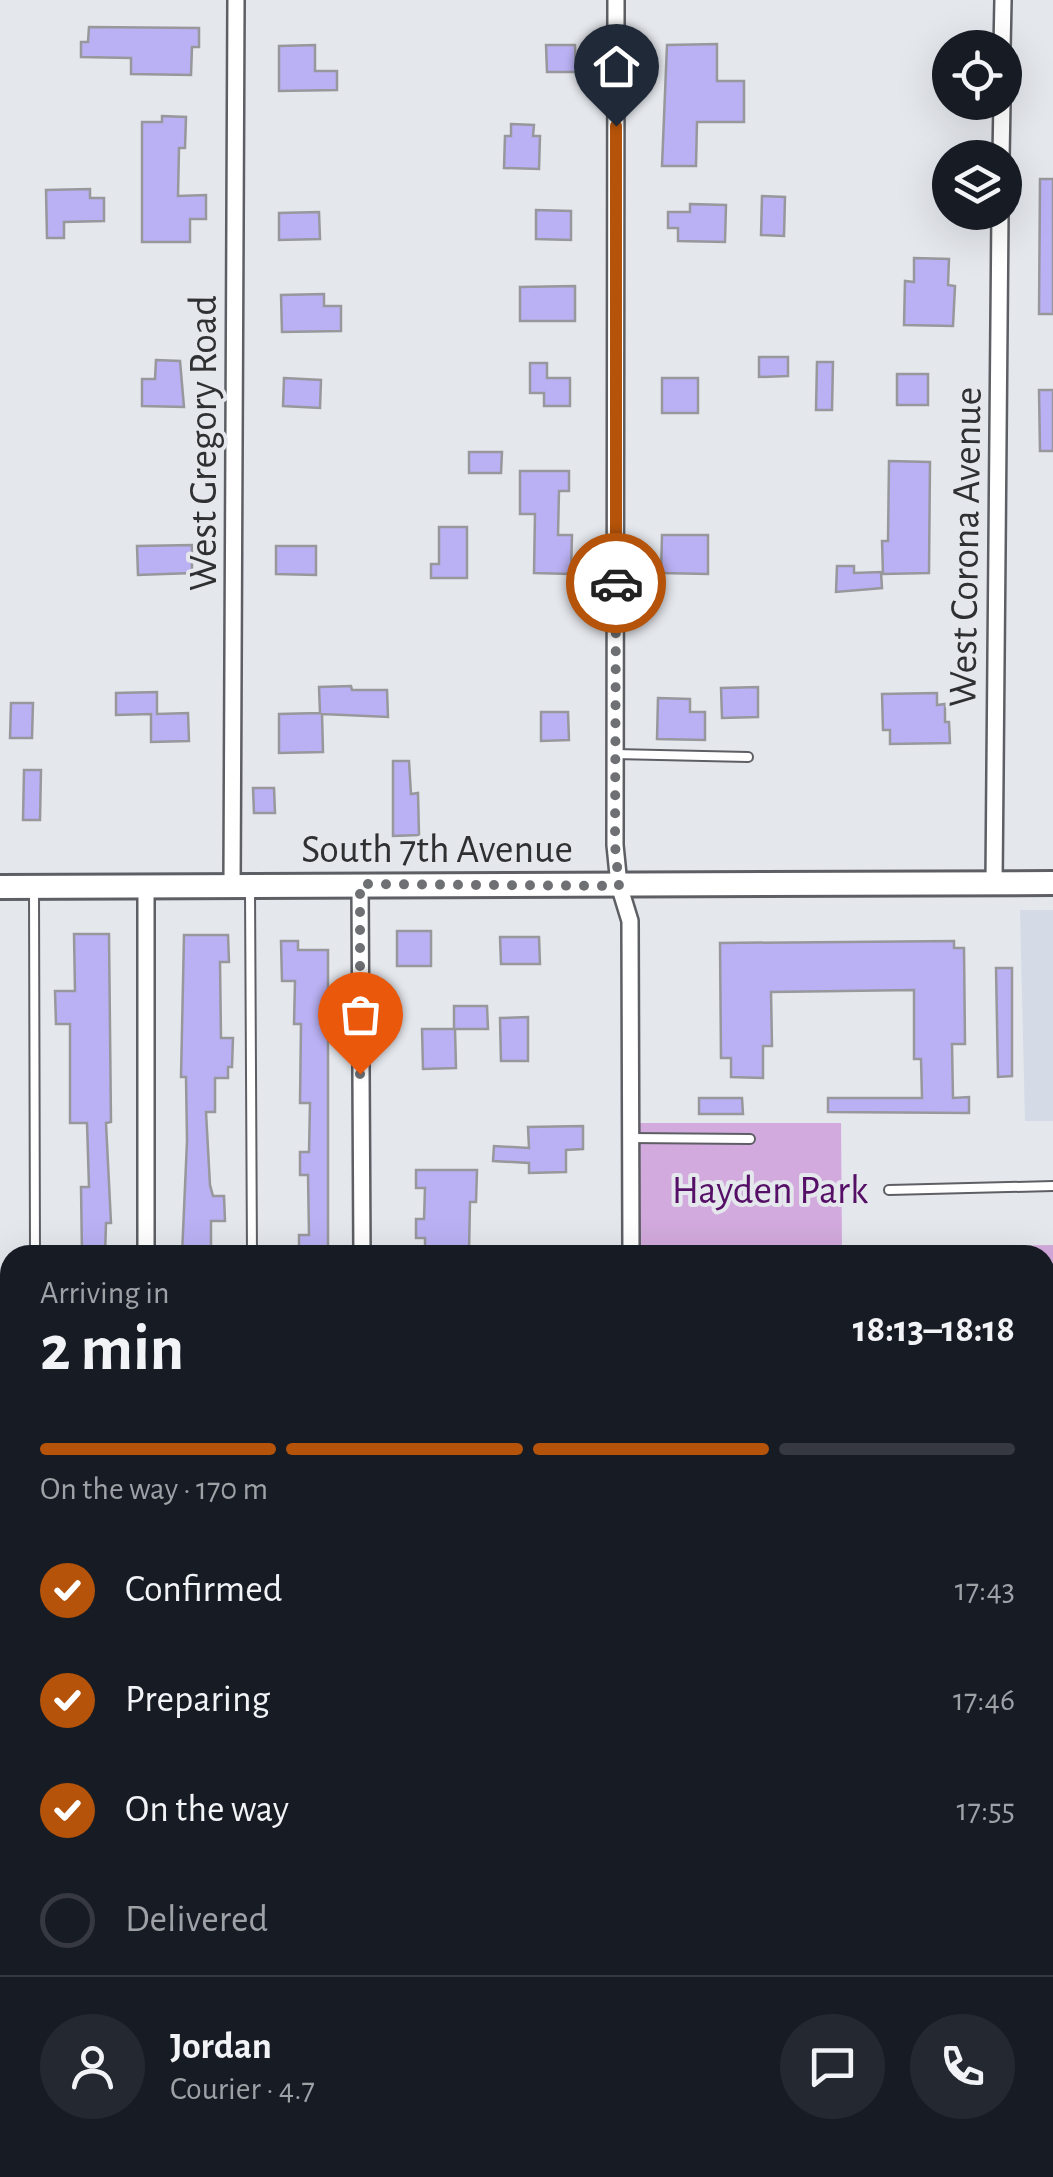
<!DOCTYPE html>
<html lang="en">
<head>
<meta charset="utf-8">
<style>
  :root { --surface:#171b24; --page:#242831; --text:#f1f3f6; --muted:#9ea1a6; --line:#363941; --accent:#b45309 }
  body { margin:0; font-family:"Alegreya Sans",sans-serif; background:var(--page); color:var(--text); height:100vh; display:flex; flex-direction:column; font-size:38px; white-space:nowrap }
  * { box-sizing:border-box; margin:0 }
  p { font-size:32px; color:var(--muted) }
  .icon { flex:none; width:55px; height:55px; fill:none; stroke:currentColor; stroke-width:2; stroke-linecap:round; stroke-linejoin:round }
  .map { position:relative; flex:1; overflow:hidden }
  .sheet { position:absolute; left:0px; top:1245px; width:1055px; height:932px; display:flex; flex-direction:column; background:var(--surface); border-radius:30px 30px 0 0; box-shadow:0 10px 40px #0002 }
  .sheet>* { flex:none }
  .fabs { position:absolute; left:932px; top:30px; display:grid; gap:20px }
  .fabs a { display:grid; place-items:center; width:90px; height:90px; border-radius:50%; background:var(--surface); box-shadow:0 10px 40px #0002; font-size:50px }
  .pin { position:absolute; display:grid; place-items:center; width:85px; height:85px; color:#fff; margin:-102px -42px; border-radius:50% 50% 50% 0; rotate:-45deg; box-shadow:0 0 10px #0007 }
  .pin .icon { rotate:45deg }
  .courier { position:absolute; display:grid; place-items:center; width:100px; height:100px; margin:-50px; border:8px solid #b45309; border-radius:50%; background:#fff; color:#222; box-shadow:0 2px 12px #0007 }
  .summary em { font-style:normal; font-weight:700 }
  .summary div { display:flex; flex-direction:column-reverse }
  .summary { display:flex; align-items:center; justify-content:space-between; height:170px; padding:0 40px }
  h1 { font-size:65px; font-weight:700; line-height:75px }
  .bar { display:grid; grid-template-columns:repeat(4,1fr); gap:15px 10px; align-content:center; height:120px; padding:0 40px }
  .bar i { height:12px; border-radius:8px; background:var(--line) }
  .bar .selected { background:var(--accent) }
  .bar p { grid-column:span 4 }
  .line { display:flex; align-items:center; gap:25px; padding:0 40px; border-top:2px solid var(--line) }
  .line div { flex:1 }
  .round { display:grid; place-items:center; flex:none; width:105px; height:105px; border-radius:52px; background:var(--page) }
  ol { padding:0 40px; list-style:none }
  li { display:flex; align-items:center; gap:30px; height:110px }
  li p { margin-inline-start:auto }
  li .icon { padding:10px; border-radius:50%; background:var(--accent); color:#fff; stroke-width:4 }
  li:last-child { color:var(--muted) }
  li i { width:55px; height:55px; border:5px solid var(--line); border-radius:50% }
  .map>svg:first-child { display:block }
  .built { fill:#d4dbe6 }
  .green { fill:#d2aadd }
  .building { fill:#b9b1f3; stroke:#97979c; stroke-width:2.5 }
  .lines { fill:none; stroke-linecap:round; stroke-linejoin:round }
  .service-casing { stroke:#5d5f64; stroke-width:12 }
  .minor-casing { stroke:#5d5f64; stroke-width:20 }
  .secondary-casing { stroke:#5d5f64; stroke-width:28 }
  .path { stroke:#888a8d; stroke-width:4; stroke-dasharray:5 8; stroke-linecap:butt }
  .service { stroke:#fff; stroke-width:8 }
  .minor { stroke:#fff; stroke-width:15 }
  .secondary { stroke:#fff; stroke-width:22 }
  .done { stroke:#6e7073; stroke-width:10; stroke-dasharray:0 18 }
  .route { stroke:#b45309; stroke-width:12 }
  .labels { text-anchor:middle; stroke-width:8; stroke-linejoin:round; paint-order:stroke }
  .street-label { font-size:40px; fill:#2f3032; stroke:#e4e7ec }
  .park-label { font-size:40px; fill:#560f67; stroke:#e4e7ec }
</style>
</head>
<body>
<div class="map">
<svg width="1053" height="2177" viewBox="0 0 1053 2177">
  <rect width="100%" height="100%" fill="#e4e7ec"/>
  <g class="built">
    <path d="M1020,910H1053V1121H1025Z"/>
    <path d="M1053,1806V2094H1045V1807Z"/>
  </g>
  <path class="green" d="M630,1123H841L842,1248L1053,1245V1801H1045V1255H631Z"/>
  <g class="building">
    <path d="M89,27L199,28V47H192L191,75L131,74V58L81,57V42H88Z"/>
    <path d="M717,44V81H744V122H697L696,166H662L667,45Z"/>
    <path d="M315,45V71H337V90L279,91V46Z"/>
    <path d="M546,45H575L576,72H547Z"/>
    <path d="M162,116L186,117L185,148H179L178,196L206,195V219H190V242H142V122H162Z"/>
    <path d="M511,124L534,125L533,136H540L539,169L504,168L505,136H511Z"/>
    <path d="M1040,179H1053V314H1039Z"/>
    <path d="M90,189V198H104V221L64,222V238H47L46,190Z"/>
    <path d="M762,196L785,197L784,236L761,235Z"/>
    <path d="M690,204L726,205L725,242L678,241V228H668V212H690Z"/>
    <path d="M536,210L571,211V240L536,239Z"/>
    <path d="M319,212L320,239L279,240V213Z"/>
    <path d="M914,258L949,259L948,285L955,286L953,326L904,325L905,281L914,282Z"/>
    <path d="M575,286V321H520V287Z"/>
    <path d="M324,294V306H341V331L282,332L281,295Z"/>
    <path d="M759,357H788V376L759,377Z"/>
    <path d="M156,360L180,361L184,407L142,406V379H155Z"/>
    <path d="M817,362H833L832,410H816Z"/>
    <path d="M530,363H547V378H570V406H544V393H530Z"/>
    <rect x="897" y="374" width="31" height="31"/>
    <path d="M284,378L321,380L320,408L283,406Z"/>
    <rect x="662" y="378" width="36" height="35"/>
    <path d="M1039,390H1053V451H1040Z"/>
    <path d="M469,452H502L501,473H469Z"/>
    <path d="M889,461L930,462L929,573L883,574L882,541H888Z"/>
    <path d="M520,471H569V491H559L558,535H572L571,574L534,573L535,514H520Z"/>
    <path d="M439,527H467V578H431V564H439Z"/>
    <path d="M662,535H708V574L661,573Z"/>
    <path d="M192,545V573L138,575L137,546Z"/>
    <path d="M276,546H316V575L276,574Z"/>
    <path d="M837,566H854V573L881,572L882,588L836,592Z"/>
    <path d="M351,686L352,690H387L388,717L322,714L323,752L279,753V714L320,713L319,687Z"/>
    <path d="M758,687V717L722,718L721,688Z"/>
    <path d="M157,692V714L188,713L189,741L151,742V714L116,715V693Z"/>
    <path d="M937,693V705L945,704V722H949L950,743L890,744V730H883L882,694Z"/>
    <path d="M658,698L690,699V712H705V740L657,739Z"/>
    <path d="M11,703H33L32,738H10Z"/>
    <path d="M541,712H568L569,740L541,741Z"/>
    <path d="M393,761H409L411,794L418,793L419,835L393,836Z"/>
    <path d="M24,770H41L40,820H23Z"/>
    <path d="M253,788H274L275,813H254Z"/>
    <rect x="397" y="931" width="34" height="35"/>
    <path d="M74,934H109L111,1122L106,1123L111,1223H106L105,1255H82L81,1187H89L87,1123H70V1024H56L55,991H75Z"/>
    <path d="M184,935H228L229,962H220L221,1038H233L232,1067H228V1078H215V1112H206L210,1185L213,1196H224L225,1221H211V1255H182L187,1141L186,1077H181Z"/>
    <path d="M500,937H539L540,964H501Z"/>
    <path d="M281,941H298V950H328V1255H299V1235H309L308,1175H300V1152H309L310,1103H300L301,1024H294L295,981H282Z"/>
    <path d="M954,941V948H964L965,1044H952L953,1098L969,1097V1113L828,1112V1098H922L921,1059H914V990L771,992L772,1046H763V1078L731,1077V1058H721L720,943Z"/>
    <path d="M996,968H1012V1076L998,1077Z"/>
    <path d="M454,1006H487L488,1029H455L456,1068L423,1069L422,1029H454Z"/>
    <path d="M528,1017V1061H501L500,1018Z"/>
    <path d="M699,1098H742L743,1114H699Z"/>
    <path d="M583,1126V1149L566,1150V1172L529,1173V1163L493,1161L494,1146L529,1148L528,1127Z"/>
    <path d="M416,1170H477L476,1202H470L469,1252L425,1250V1238H416V1219H424L425,1188H416Z"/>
  </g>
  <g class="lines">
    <g class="service-casing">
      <g id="service">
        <path d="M615,754L748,757"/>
        <path d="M34,890L35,1255"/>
        <path d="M250,890L252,1255"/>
        <path d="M630,1138L750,1139"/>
        <path d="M889,1190L1053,1186"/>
        <path d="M0,1640H10"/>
        <path d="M957,2168L964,2177"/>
      </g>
    </g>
    <g class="minor-casing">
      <g id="minor">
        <path d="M616,0L615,845L619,885L630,921L631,1255"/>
        <path d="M1002,48L1003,0"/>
        <path d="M1001,158L1002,102"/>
        <path d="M994,883L1000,212"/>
        <path d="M360,885L362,1255"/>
        <path d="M232,886L236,0"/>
        <path d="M146,1255V886"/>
        <path d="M0,1751H10"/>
        <path d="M0,1905H10"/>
        <path d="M369,2168V2177"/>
        <path d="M648,2168V2177"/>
      </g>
    </g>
    <g class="secondary-casing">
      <path id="secondary" d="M0,887L1053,883"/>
    </g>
    <path class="path" d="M1045,1362L1053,1343"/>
    <use href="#service" class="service"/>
    <use href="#minor" class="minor"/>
    <use href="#secondary" class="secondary"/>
  </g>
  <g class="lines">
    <path class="done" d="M360,1074V884L619,886L615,845L616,583"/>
    <path class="route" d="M616,126V583"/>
  </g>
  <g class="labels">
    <g class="street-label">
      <text transform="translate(202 443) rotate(-90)" y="14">West Gregory Road</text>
      <text transform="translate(964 547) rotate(-89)" y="14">West Corona Avenue</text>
      <text x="437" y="862">South 7th Avenue</text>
    </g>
    <g class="park-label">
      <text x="770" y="1203">Hayden Park</text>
    </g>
  </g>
</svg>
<div class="fabs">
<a><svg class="icon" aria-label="locate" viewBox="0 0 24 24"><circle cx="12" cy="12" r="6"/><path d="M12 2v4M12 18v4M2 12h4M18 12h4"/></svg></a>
<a><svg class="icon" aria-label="layers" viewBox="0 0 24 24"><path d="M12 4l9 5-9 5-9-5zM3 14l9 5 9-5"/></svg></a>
</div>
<div class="pin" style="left:360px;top:1074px;background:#ea580c"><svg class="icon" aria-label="bag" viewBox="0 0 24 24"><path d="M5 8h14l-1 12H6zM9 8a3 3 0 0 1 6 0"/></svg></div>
<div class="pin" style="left:616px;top:126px;background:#1f2937"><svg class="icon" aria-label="home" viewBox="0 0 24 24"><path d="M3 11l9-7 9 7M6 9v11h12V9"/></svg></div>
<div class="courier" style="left:616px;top:583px"><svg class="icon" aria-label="car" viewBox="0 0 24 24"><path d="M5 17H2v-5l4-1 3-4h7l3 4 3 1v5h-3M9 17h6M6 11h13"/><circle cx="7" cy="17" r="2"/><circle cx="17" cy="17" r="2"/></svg></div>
<section class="sheet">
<div class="summary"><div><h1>2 min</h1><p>Arriving in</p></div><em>18:13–18:18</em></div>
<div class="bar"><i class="selected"></i><i class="selected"></i><i class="selected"></i><i></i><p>On the way · 170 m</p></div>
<ol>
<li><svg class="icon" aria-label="check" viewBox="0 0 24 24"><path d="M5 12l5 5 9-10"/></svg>Confirmed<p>17:43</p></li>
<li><svg class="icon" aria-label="check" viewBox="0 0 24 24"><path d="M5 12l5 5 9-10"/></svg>Preparing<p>17:46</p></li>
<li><svg class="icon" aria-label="check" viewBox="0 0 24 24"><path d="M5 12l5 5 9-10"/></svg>On the way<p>17:55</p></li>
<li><i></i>Delivered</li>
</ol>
<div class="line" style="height:180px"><a class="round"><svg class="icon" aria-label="person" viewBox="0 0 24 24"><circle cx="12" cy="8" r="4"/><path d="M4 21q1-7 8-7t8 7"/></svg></a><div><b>Jordan</b><p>Courier · 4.7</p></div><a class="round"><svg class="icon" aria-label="chat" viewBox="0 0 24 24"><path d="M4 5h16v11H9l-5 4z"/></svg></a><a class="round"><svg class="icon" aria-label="phone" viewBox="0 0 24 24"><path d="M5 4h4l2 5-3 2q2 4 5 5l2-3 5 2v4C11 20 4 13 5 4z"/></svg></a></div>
</section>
</div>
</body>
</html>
